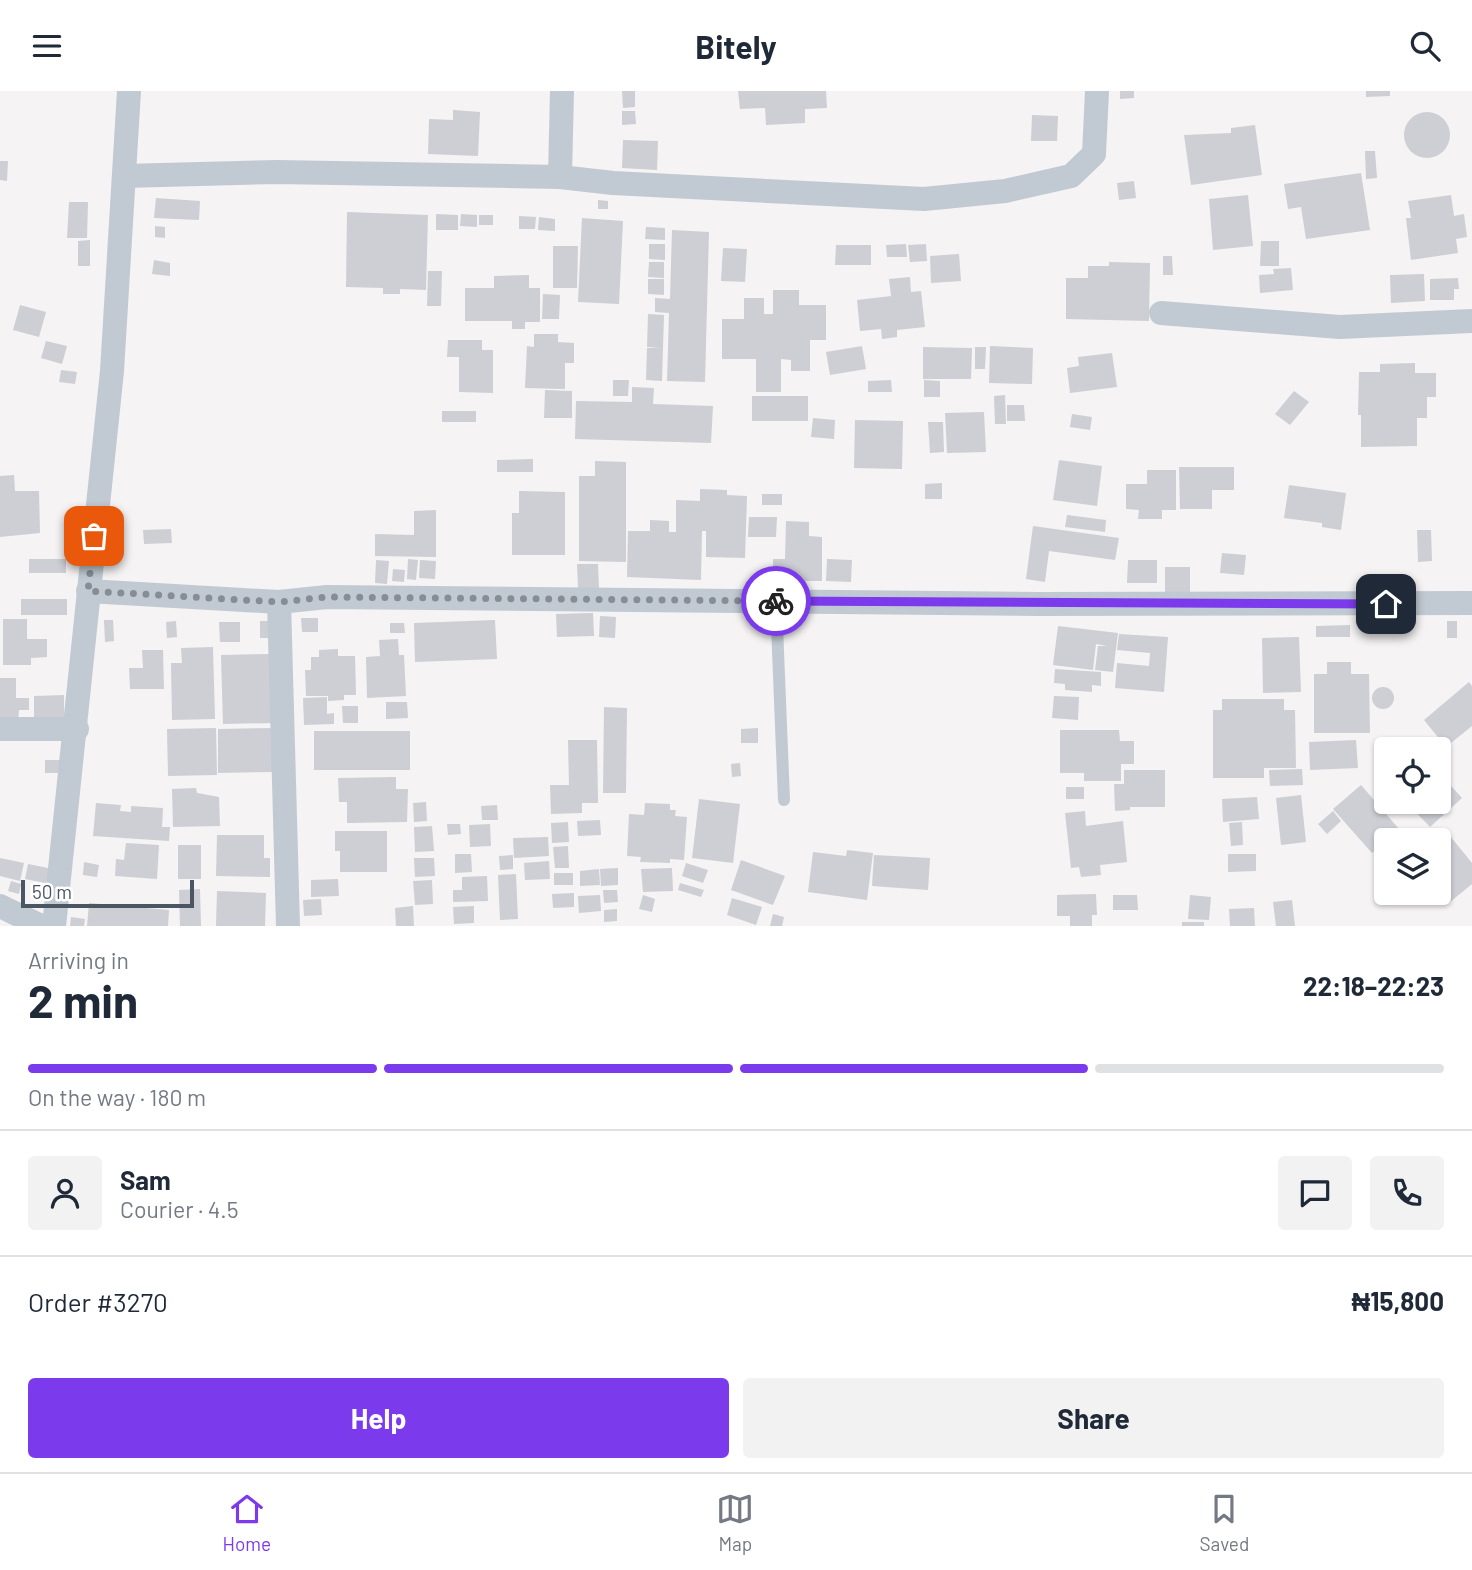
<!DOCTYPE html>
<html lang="en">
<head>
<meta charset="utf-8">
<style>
  :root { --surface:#fff; --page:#f2f2f3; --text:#1f2937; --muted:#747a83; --line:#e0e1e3; --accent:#7c3aed }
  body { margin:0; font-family:Barlow,sans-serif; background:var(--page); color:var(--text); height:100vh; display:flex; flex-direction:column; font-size:26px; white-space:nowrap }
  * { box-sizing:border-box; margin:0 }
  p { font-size:23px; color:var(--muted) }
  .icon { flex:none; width:38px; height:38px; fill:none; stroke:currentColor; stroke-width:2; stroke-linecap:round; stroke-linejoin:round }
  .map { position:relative; height:835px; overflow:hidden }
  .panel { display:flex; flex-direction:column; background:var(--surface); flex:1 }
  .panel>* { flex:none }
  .buttons { position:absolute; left:1374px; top:646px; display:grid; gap:14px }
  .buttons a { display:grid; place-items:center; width:77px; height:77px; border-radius:7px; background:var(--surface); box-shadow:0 2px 5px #0004; font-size:35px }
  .scale { position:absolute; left:21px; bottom:18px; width:173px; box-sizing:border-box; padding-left:7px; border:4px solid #4a5661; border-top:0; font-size:19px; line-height:24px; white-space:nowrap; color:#4a5661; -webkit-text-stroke:5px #fff; paint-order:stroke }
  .pin { position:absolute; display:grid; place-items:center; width:60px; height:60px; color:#fff; margin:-30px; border-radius:14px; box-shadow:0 4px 10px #0006 }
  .courier { position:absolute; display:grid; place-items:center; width:70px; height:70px; margin:-35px; border:5px solid #7c3aed; border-radius:50%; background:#fff; color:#222; box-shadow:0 2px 9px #0007 }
  .overview em { font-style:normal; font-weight:700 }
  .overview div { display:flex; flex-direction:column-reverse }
  .overview { display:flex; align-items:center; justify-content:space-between; height:119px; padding:0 28px }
  h1 { font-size:46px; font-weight:700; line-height:52px }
  .bar { display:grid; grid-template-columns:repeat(4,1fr); gap:10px 7px; align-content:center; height:84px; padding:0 28px }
  .bar i { height:9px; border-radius:5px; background:var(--line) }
  .bar .on { background:var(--accent) }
  .bar p { grid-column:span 4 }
  .line { display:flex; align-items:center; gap:18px; padding:0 28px; border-top:2px solid var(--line) }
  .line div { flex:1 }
  .round { display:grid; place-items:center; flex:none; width:74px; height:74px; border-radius:7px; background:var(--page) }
  .primary-button { display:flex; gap:14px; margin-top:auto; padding:14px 28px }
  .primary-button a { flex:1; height:80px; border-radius:7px; background:var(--accent); color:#fff; font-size:28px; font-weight:700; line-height:80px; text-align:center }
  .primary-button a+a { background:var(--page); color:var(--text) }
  header { display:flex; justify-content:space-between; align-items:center; height:91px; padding:0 28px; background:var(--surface); font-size:32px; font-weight:700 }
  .dock { display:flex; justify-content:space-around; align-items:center; height:98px; border-top:2px solid var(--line); background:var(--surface); font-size:19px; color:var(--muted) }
  .dock a { display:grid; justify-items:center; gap:4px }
  .dock .on { color:var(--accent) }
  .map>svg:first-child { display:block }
  .building { fill:#cdcfd5 }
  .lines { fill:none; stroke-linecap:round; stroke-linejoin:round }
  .lane { stroke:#c1cad2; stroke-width:12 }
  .street { stroke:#c1cad2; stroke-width:24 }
  .done { stroke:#868d94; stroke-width:7; stroke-dasharray:0 12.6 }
  .route { stroke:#7c3aed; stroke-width:9 }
</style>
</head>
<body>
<header><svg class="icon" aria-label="menu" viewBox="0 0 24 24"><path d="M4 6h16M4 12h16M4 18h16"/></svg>Bitely<svg class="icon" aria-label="search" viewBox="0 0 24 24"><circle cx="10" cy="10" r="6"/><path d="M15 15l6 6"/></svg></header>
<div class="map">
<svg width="1472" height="835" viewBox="0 0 1472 835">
  <rect width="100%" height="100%" fill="#f5f3f3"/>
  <g class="building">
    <path d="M622,0H635V16L623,17Z"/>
    <path d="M738,0H826L827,17L805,18V32L766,34L765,17L740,18Z"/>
    <path d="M1120,0H1134V7L1120,8Z"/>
    <path d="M1366,0H1390V5L1366,6Z"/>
    <path d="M453,19L480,21L478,65L428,63L429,28L453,29Z"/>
    <path d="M622,20H635L636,33L622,34Z"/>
    <circle cx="1427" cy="44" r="23"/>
    <path d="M1032,24L1058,25L1057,50H1031Z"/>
    <path d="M1255,34L1262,84L1191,94L1184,44L1231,42V37Z"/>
    <path d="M623,49L658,50L657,79L622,77Z"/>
    <path d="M1365,60H1375L1377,87L1366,88Z"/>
    <path d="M0,70H8L7,90L0,89Z"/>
    <path d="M1361,82L1370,139L1306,148L1301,116L1288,118L1284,93Z"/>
    <path d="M1134,90L1136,107L1119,109L1117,92Z"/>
    <path d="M1248,104L1253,155L1213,159L1209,108Z"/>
    <path d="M1451,104L1454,125L1464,123L1467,146L1456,148L1458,162L1411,169L1406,127H1411L1408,110Z"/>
    <path d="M156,107L200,110L199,129L154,127Z"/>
    <path d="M598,109L608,110V118H598Z"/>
    <path d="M69,111H88L87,147H67Z"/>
    <path d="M347,121L428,124L426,199L400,198V203H383V197L346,196Z"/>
    <path d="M436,123L458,124V139H436Z"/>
    <path d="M461,123L477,124V136L460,135Z"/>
    <rect x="479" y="124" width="14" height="10"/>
    <path d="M519,125L536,126L535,138H519Z"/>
    <path d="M539,126L555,128V140L538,139Z"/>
    <path d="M582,127L623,130L619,213L578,211Z"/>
    <path d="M155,135L165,136V147L155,146Z"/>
    <path d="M646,136L665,137V149L645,148Z"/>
    <path d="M672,139L709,141L705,291L667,290L669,222L655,221V207L670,208Z"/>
    <path d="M90,149V175H78V150Z"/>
    <path d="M1261,150H1279V175H1260Z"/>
    <path d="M649,153H665V169L649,168Z"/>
    <path d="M906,153L907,166H887L886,154Z"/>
    <path d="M926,153L927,170L910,171L908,154Z"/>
    <path d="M836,154H871V174H835Z"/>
    <path d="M553,155H578L577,197H553Z"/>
    <path d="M723,157L747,158L745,191L721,190Z"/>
    <path d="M959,163L961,190L931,192L930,165Z"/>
    <path d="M1163,165H1172L1173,184H1163Z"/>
    <path d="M154,169L170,172V185L152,183Z"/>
    <path d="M649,171H664V187L648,186Z"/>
    <path d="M1109,171L1150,172L1149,230L1066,228V187H1088V175H1109Z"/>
    <path d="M1291,177L1293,199L1260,202L1259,184L1274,183L1273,178Z"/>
    <path d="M428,180H442L441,215H427Z"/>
    <path d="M1424,183L1425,210L1391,212L1390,184Z"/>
    <path d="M529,184V197H540V231H525V238H512V230H465V197H494V185Z"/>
    <path d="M910,186L911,201L921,200L925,236L897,239V246L882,248L881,238L860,240L857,209L891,205L889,188Z"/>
    <path d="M1458,187L1459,198H1454V209H1430V188Z"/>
    <path d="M648,188H664V204L648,203Z"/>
    <path d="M773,199H799V214H826V249H810V280H791V269L781,268V301H756V268H722V228H744V207H764V223H773Z"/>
    <path d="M543,203L560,204L559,228H542Z"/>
    <path d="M20,214L46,221L39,246L13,239Z"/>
    <path d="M648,223L664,224L662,290L646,289L647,257L660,256H647Z"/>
    <path d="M534,243H558V251L574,252V272H565V298L525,297L527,255L534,256Z"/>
    <path d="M448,249H482V259H493V302L459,301V266H447Z"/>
    <path d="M46,250L67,255L62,273L41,267Z"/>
    <path d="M862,255L866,278L830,284L826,261Z"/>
    <path d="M990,255L1033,257L1032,293L989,292Z"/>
    <path d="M923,256L972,257L971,288H923Z"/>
    <path d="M975,256H986L985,278H975Z"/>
    <path d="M1112,262L1117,296L1070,302L1067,277L1079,275L1078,266Z"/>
    <path d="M1415,272V282H1436V306H1427V327H1417V355L1361,356V324H1358L1359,281H1380V273Z"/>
    <path d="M61,279L77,281L75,293L59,291Z"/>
    <path d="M613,289H629L628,305H613Z"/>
    <path d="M891,289L892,301H868V290Z"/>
    <path d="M924,289L940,290V306H924Z"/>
    <path d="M632,296L654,297L653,313L713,315L711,352L575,348L576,310L632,311Z"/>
    <path d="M545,299L572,300V327H544Z"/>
    <path d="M1294,300L1309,311L1290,334L1275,323Z"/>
    <path d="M1005,304L1006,333H995L994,305Z"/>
    <rect x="752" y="305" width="56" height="25"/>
    <path d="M1007,314H1024L1025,330H1007Z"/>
    <rect x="442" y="320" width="34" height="11"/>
    <path d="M984,321L986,361L947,362L945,322Z"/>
    <path d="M1072,323L1092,326L1090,339L1070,336Z"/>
    <path d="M813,327L835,329L834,348L811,346Z"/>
    <path d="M855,329L903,330L902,378L854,377Z"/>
    <path d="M928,331H943L944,361L930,362Z"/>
    <path d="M533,368V381H497V369Z"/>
    <path d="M1059,369L1102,375L1097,415L1053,409Z"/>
    <path d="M595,370L626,371V471L579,470V385H595Z"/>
    <path d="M1179,376H1234V399H1212V418H1180Z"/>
    <path d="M1147,379H1176V419H1162V428H1138L1139,419L1126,418V393H1147Z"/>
    <path d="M14,384L15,400H39L40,442L0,446V385Z"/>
    <path d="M942,392V408H925V393Z"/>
    <path d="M1289,394L1346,402L1341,439L1322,436V432L1284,427Z"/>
    <path d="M700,398L727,399V404L747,405L745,467L706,466V440H702L701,489L627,486L628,440H650V429L669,430V441H676V409L700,410Z"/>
    <path d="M519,400L565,401V464H512V422H519Z"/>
    <rect x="762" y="403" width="20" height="11"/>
    <path d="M436,419V466L375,465V443L414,444V420Z"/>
    <path d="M1067,424L1106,429L1105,441L1065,436Z"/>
    <path d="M749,426H777L776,446H748Z"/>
    <path d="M786,430L809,431V445L822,446V490H773V468H785Z"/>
    <path d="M1033,435L1119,447L1115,469L1049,460L1045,491L1026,488Z"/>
    <path d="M171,438L172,452L144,453L143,439Z"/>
    <path d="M1417,439H1431L1432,470L1418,471Z"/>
    <path d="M1222,462L1246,464L1244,484L1220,482Z"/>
    <rect x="29" y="468" width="37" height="14"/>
    <path d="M408,468L418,469L416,489L407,488Z"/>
    <path d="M827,468L852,469L851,491L826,490Z"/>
    <path d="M376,469L389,470L387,493L375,492Z"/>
    <path d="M420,469L436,470L435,488L419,487Z"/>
    <path d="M1128,469H1157V492H1127Z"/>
    <path d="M577,473H598L599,497H578Z"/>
    <path d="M1165,476H1190V502L1165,501Z"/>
    <path d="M393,478L405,479L404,491L392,490Z"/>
    <rect x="21" y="508" width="46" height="16"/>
    <path d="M593,522L594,545L557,546L556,523Z"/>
    <path d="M600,525L616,526L615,547L599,546Z"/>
    <path d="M301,527H318V541H302Z"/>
    <path d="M3,528H27V548H47V566L31,567V574H3Z"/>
    <path d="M104,529H113L114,550L105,551Z"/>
    <path d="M495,529L497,568L415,571L414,532Z"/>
    <path d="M176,530L177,546L167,547L166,531Z"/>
    <rect x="260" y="530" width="10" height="17"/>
    <rect x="1447" y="530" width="10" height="17"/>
    <path d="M219,531H240V551H220Z"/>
    <path d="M390,532H404L405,542H390Z"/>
    <path d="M1350,534V546H1316V535Z"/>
    <path d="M1058,535L1118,542L1113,581L1095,579L1098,555H1107L1096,553L1093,579L1053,574Z"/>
    <path d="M1119,543L1168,546L1164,601L1115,597L1117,572L1149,575L1150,562L1117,559Z"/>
    <path d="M1299,546L1301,601L1263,602L1262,547Z"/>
    <path d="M398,548L399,564H404L406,605L367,607L366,566L380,565L379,549Z"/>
    <path d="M213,556L215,628L172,629L171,572H182L181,557Z"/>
    <path d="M338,558V565H355L356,604H344V609L328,610V605H306L305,579H311V566H319V559Z"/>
    <path d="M142,559H163L164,598H130L129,577H143Z"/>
    <path d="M273,563L275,632L223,633L221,564Z"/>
    <path d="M1327,571H1351V583H1369L1370,642H1314V583H1327Z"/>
    <path d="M1055,578L1101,581V595L1092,594V601L1065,599V593L1054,592Z"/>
    <path d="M0,587H16V607H29V619H19L18,631H0Z"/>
    <path d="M1469,591L1472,595V635L1446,656L1424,629Z"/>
    <circle cx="1383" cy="607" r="11"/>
    <path d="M64,604V631L34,632V605Z"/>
    <path d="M1054,605L1079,606L1078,629L1052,627Z"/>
    <path d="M327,606V623L334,622V633L304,634L303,607Z"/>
    <path d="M1222,608H1284V619H1295L1296,677H1264V687H1213V619H1222Z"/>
    <path d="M386,611H407L408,627L386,628Z"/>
    <path d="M342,615H358V632H343Z"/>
    <path d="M604,616L627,617L626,702H603Z"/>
    <path d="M216,637L217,684L168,685L167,638Z"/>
    <path d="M274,637L275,681L218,682V638Z"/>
    <path d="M758,637V652H741V638Z"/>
    <path d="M1060,639H1119L1120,650H1134V673H1121V690H1084V682H1060Z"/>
    <rect x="314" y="640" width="96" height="39"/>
    <path d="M568,649H597L598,712H582V722L551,723L550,694H569Z"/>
    <path d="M1356,649L1358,677L1310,679L1309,651Z"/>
    <rect x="45" y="669" width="21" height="13"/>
    <path d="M740,672L741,685L732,686L731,673Z"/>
    <path d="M1302,678L1303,694L1270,695L1269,679Z"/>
    <path d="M1124,679H1165V716H1130V719L1115,720L1114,693H1124Z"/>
    <path d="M1442,685L1462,707L1430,736L1410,715L1415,710H1438V689Z"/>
    <path d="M396,686V698H408L407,731L347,732V711H339L338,687Z"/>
    <path d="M1361,694L1399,738L1372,762L1333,718Z"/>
    <rect x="1066" y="696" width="18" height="12"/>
    <path d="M196,697L197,702L219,706L220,735L173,736L172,698Z"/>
    <path d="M1301,704L1306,751L1281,754L1276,707Z"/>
    <path d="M1257,706L1259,728L1223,731L1222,708Z"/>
    <path d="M699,708L740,713L733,772L692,767Z"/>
    <path d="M426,711L427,730L414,731L413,712Z"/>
    <path d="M96,712L121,714L120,720L131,721V715L163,717L162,736H170L169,750L93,745Z"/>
    <path d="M645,712L670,713V719H676L675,725L687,726L684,769L670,768V772L640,771L641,766L627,765L629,723L644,724Z"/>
    <path d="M497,714L498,729H482L481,715Z"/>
    <path d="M1085,720L1086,735L1123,730L1127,771L1100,774L1101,784L1081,786L1079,776L1071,777L1065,722Z"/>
    <path d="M1333,720L1341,730L1327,743L1318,733Z"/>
    <path d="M600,729L601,744L578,745L577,730Z"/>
    <path d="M568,731L569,751L552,752L551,732Z"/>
    <path d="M1242,731L1243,754L1231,755L1229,732Z"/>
    <path d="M447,733H460L461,743L448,744Z"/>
    <path d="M490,733L491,755L470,756L469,734Z"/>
    <path d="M432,735L434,760L415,761L414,736Z"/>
    <path d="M335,740H387V781H340V760H335Z"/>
    <path d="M217,744H264V767H270V786L216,785Z"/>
    <path d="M1450,745L1472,772V793L1450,811L1438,798V755Z"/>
    <path d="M548,746L549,765L514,767L513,747Z"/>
    <path d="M126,752L159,754L157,788L115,785L116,768L124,769Z"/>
    <rect x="178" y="754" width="23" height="34"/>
    <path d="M568,755L569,777H555L553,756Z"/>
    <path d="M847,759L873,762L867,809L808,801L813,761L846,765Z"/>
    <path d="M455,763H471L472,781L455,782Z"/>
    <path d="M1228,763H1256V780L1228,781Z"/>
    <path d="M513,764V778L500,779L499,765Z"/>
    <path d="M874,764L930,767L928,799L872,795Z"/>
    <path d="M0,767L24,772L20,790L0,785Z"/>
    <path d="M414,767H434L435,785L415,786Z"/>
    <path d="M741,769L785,785L773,814L731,799Z"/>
    <path d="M549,770L550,788L525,789L524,772Z"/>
    <path d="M84,771L99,774L97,786L83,784Z"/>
    <path d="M686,772L708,779L703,792L682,785Z"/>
    <path d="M28,773L53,778L50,793L25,788Z"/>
    <path d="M618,777V794L601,795L600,778Z"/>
    <path d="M672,777L673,800L643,801L641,778Z"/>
    <path d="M599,778L600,794L580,795V780Z"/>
    <rect x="554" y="782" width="19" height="12"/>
    <path d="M516,783L518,828L500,829L498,784Z"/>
    <path d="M487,785L488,810L453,811V799H462V786Z"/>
    <path d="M338,788L339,805L311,806V789Z"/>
    <path d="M432,789L433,813L415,814L413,790Z"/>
    <path d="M11,790L21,793L19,803L8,800Z"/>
    <path d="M680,792L704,799L701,806L678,799Z"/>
    <path d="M200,798L201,835H180L179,799Z"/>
    <path d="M603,799H617L618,811L604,812Z"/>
    <path d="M217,800L266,802L265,835H216Z"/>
    <path d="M574,802V816L553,817L552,803Z"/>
    <path d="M1410,802H1429L1417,811Z"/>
    <path d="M1096,803L1097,824H1092V835H1070V825H1057V804Z"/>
    <path d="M600,804L601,820L579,822L578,805Z"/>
    <path d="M643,804L655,808L652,821L639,818Z"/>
    <path d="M1113,804H1137L1138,819H1113Z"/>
    <path d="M1190,804L1211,806L1209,829L1188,828Z"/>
    <path d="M732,807L762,816L756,834L727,824Z"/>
    <path d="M321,808L322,824L304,825L303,809Z"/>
    <path d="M1292,809L1295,835H1276L1273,811Z"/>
    <path d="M89,812L169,819L168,835H87Z"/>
    <path d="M413,815L414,835H396L395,817Z"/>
    <path d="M474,815V832L454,833L453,816Z"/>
    <path d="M1254,817L1255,835H1230L1229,818Z"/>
    <path d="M617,818V830L604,831V819Z"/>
    <path d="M773,823L784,826L782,835H770Z"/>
    <path d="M71,826L85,828L84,835H70Z"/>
    <rect x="1182" y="831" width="22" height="4"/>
  </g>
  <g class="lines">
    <path class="lane" d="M776,510L784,709"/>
    <g class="street">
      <path d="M124,85L277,81L560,86L613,92L924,108L1005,100L1071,85L1094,63L1097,0"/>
      <path d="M560,86L562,0"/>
      <path d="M1161,222L1340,236L1472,230"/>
      <path d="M88,500L279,511L327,506L1040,513L1472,512"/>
      <path d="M279,511L288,835"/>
      <path d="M0,638H77"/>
      <path d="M0,815L41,835"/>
      <path d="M54,835L112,280L129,0"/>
    </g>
  </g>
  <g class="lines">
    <path class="done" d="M94,445L88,500L279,511L327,506L776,510"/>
    <path class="route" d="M776,510L1386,513"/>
  </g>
</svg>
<div class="buttons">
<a><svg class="icon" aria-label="locate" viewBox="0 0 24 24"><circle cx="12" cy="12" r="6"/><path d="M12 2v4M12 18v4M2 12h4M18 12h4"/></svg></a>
<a><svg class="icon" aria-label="layers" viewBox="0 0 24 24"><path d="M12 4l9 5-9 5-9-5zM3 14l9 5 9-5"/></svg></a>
</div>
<div class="scale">50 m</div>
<div class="pin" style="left:94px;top:445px;background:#ea580c"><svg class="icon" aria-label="bag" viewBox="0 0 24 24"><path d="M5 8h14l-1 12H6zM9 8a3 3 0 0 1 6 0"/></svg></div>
<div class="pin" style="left:1386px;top:513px;background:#1f2937"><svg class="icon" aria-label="home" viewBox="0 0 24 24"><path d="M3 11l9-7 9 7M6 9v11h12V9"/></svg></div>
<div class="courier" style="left:776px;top:510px"><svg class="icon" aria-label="bike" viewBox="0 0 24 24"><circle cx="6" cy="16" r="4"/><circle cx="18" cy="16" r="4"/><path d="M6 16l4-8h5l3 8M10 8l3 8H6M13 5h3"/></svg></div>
</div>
<section class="panel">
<div class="overview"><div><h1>2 min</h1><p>Arriving in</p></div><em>22:18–22:23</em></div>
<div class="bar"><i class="on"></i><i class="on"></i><i class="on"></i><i></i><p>On the way · 180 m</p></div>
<div class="line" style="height:126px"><a class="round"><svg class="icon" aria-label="person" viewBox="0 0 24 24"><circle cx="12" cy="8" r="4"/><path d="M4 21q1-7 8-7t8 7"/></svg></a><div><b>Sam</b><p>Courier · 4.5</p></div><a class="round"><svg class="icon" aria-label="chat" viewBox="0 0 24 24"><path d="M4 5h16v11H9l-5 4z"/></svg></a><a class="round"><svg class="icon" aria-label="phone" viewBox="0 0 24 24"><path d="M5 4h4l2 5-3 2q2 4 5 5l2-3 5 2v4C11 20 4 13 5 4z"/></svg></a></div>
<div class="line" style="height:91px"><div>Order #3270</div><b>₦15,800</b></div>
<div class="primary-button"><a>Help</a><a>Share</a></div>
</section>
<nav class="dock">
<a class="on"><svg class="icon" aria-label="home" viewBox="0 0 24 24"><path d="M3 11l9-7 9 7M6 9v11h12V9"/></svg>Home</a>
<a><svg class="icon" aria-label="map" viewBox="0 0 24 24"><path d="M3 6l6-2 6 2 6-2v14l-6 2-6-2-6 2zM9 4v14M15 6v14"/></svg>Map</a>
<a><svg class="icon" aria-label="saved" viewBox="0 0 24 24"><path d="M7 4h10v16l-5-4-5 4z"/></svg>Saved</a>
</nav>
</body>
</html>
